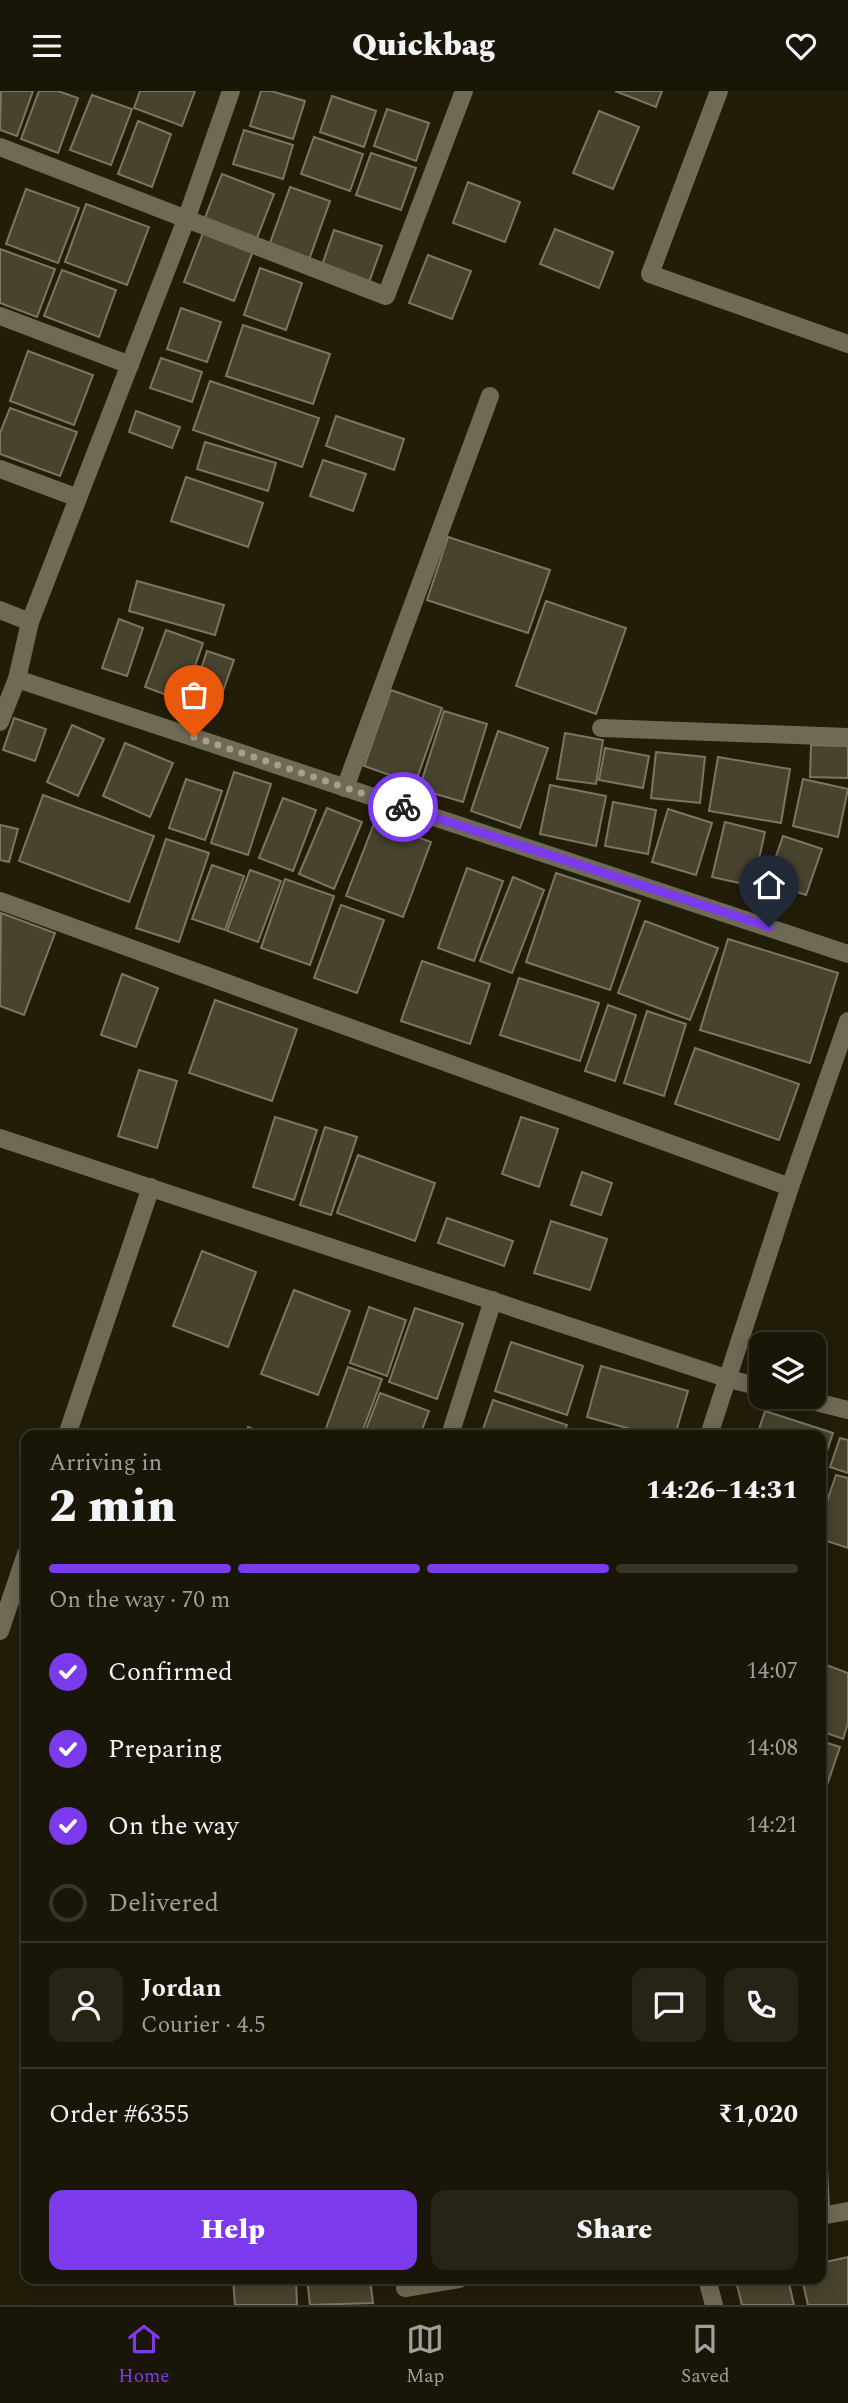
<!DOCTYPE html>
<html lang="en">
<head>
<meta charset="utf-8">
<style>
  :root { --surface:#1a1607; --page:#272315; --text:#f1f3f6; --muted:#9f9f9b; --line:#383528; --accent:#7c3aed }
  body { margin:0; font-family:Spectral,serif; background:var(--page); color:var(--text); height:100vh; display:flex; flex-direction:column; font-size:26px; white-space:nowrap }
  * { box-sizing:border-box; margin:0 }
  p { font-size:23px; color:var(--muted) }
  .icon { flex:none; width:38px; height:38px; fill:none; stroke:currentColor; stroke-width:2; stroke-linecap:round; stroke-linejoin:round }
  .map { position:relative; flex:1; overflow:hidden }
  .sheet { position:absolute; left:21px; top:1339px; width:805px; height:854px; display:flex; flex-direction:column; background:var(--surface); border-radius:14px; box-shadow:0 4px 18px #0003,0 0 0 2px var(--line) }
  .sheet>* { flex:none }
  .fabs { position:absolute; left:749px; top:1241px; display:grid; gap:14px }
  .fabs a { display:grid; place-items:center; width:77px; height:77px; border-radius:14px; background:var(--surface); box-shadow:0 4px 18px #0003,0 0 0 2px var(--line); font-size:35px }
  .pin { position:absolute; display:grid; place-items:center; width:60px; height:60px; color:#fff; margin:-72px -30px; border-radius:50% 50% 50% 0; rotate:-45deg; box-shadow:0 0 7px #0007 }
  .pin .icon { rotate:45deg }
  .courier { position:absolute; display:grid; place-items:center; width:70px; height:70px; margin:-35px; border:5px solid #7c3aed; border-radius:50%; background:#fff; color:#222; box-shadow:0 2px 9px #0007 }
  .head em { font-style:normal; font-weight:800 }
  .head div { display:flex; flex-direction:column-reverse }
  .head { display:flex; align-items:center; justify-content:space-between; height:119px; padding:0 28px }
  h1 { font-size:46px; font-weight:800; line-height:52px }
  .bar { display:grid; grid-template-columns:repeat(4,1fr); gap:10px 7px; align-content:center; height:84px; padding:0 28px }
  .bar i { height:9px; border-radius:5px; background:var(--line) }
  .bar .selected { background:var(--accent) }
  .bar p { grid-column:span 4 }
  .line { display:flex; align-items:center; gap:18px; padding:0 28px; border-top:2px solid var(--line) }
  .line div { flex:1 }
  .round { display:grid; place-items:center; flex:none; width:74px; height:74px; border-radius:14px; background:var(--page) }
  ol { padding:0 28px; list-style:none }
  li { display:flex; align-items:center; gap:21px; height:77px }
  li p { margin-inline-start:auto }
  li .icon { padding:7px; border-radius:50%; background:var(--accent); color:#fff; stroke-width:4 }
  li:last-child { color:var(--muted) }
  li i { width:38px; height:38px; border:4px solid var(--line); border-radius:50% }
  .action { display:flex; gap:14px; margin-top:auto; padding:14px 28px }
  .action a { flex:1; height:80px; border-radius:14px; background:var(--accent); color:#fff; font-size:28px; font-weight:800; line-height:80px; text-align:center }
  .action a+a { background:var(--page); color:var(--text) }
  header { display:flex; justify-content:space-between; align-items:center; height:91px; padding:0 28px; background:var(--surface); font-size:32px; font-weight:800 }
  .tabs { display:flex; justify-content:space-around; align-items:center; height:98px; border-top:2px solid var(--line); background:var(--surface); font-size:19px; color:var(--muted) }
  .tabs a { display:grid; justify-items:center; gap:4px }
  .tabs .selected { color:var(--accent) }
  .map>svg:first-child { display:block }
  .building { fill:#48432e; stroke:#7b7660; stroke-width:2 }
  .lines { fill:none; stroke-linecap:round; stroke-linejoin:round }
  .minor { stroke:#6f6a54; stroke-width:18 }
  .done { stroke:#a3a091; stroke-width:7; stroke-dasharray:0 12.6 }
  .route { stroke:#7c3aed; stroke-width:9 }
</style>
</head>
<body>
<header><svg class="icon" aria-label="menu" viewBox="0 0 24 24"><path d="M4 6h16M4 12h16M4 18h16"/></svg>Quickbag<svg class="icon" aria-label="heart" viewBox="0 0 24 24"><path d="M12 20l-8-8c-3-5 5-10 8-4 3-6 11-1 8 4z"/></svg></header>
<div class="map">
<svg width="848" height="2214" viewBox="0 0 848 2214">
  <rect width="100%" height="100%" fill="#221d09"/>
  <g class="building">
    <path d="M1,0H33L17,45L0,39Z"/>
    <path d="M39,0H58L78,7L58,62L21,48Z"/>
    <path d="M140,0H195L182,35L134,17Z"/>
    <path d="M261,0H271L305,10L293,48L250,35Z"/>
    <path d="M615,0H662L656,16Z"/>
    <path d="M92,4L132,18L111,74L70,59Z"/>
    <path d="M332,5L376,20L364,56L320,41Z"/>
    <path d="M387,18L429,32L416,70L374,55Z"/>
    <path d="M599,20L639,36L613,98L573,82Z"/>
    <path d="M138,30L171,43L152,96L118,83Z"/>
    <path d="M244,39L293,54L283,88L233,73Z"/>
    <path d="M314,46L363,63L350,100L301,83Z"/>
    <path d="M371,62L416,77L401,119L356,104Z"/>
    <path d="M222,83L274,103L253,157L201,137Z"/>
    <path d="M468,91L520,111L505,151L453,132Z"/>
    <path d="M290,96L330,110L305,180L265,166Z"/>
    <path d="M26,98L79,117L58,172L6,153Z"/>
    <path d="M86,113L149,136L127,194L65,171Z"/>
    <path d="M555,138L613,161L599,197L540,173Z"/>
    <path d="M334,139L382,155L367,197L320,180Z"/>
    <path d="M203,142L253,160L234,210L184,191Z"/>
    <path d="M0,158L55,178L37,226L0,212Z"/>
    <path d="M428,164L471,180L452,228L409,212Z"/>
    <path d="M260,177L302,192L286,239L244,224Z"/>
    <path d="M62,179L116,199L99,246L44,225Z"/>
    <path d="M181,217L221,231L207,271L167,258Z"/>
    <path d="M243,234L330,263L313,313L226,285Z"/>
    <path d="M28,260L93,284L74,334L10,310Z"/>
    <path d="M161,267L202,281L192,311L150,297Z"/>
    <path d="M210,290L319,327L302,376L193,339Z"/>
    <path d="M10,317L77,341L60,385L0,363V342Z"/>
    <path d="M136,320L180,336L172,357L129,341Z"/>
    <path d="M336,325L404,348L394,379L326,355Z"/>
    <path d="M205,351L276,372L268,400L197,378Z"/>
    <path d="M323,369L366,383L353,420L310,405Z"/>
    <path d="M186,386L263,412L248,456L171,430Z"/>
    <path d="M448,446L550,479L528,542L427,509Z"/>
    <path d="M137,490L224,514L215,544L129,520Z"/>
    <path d="M546,510L626,537L596,623L516,595Z"/>
    <path d="M119,528L143,537L127,585L102,577Z"/>
    <path d="M166,539L203,552L183,610L145,596Z"/>
    <path d="M207,560L234,569L217,617L191,608Z"/>
    <path d="M391,599L442,617L415,693L364,675Z"/>
    <path d="M444,620L487,633L463,711L419,698Z"/>
    <path d="M14,627L46,638L35,670L3,659Z"/>
    <path d="M72,634L104,648L78,705L47,691Z"/>
    <path d="M498,640L548,657L520,737L471,720Z"/>
    <path d="M565,642L603,649L596,693L557,688Z"/>
    <path d="M125,652L173,672L150,726L103,705Z"/>
    <path d="M811,654L848,655V687L810,686Z"/>
    <path d="M605,657L649,665L643,697L599,689Z"/>
    <path d="M656,661L705,666L700,712L651,707Z"/>
    <path d="M718,666L790,678L781,732L709,720Z"/>
    <path d="M234,681L271,693L248,764L211,752Z"/>
    <path d="M186,688L222,700L205,749L169,737Z"/>
    <path d="M803,688L848,698L838,746L793,735Z"/>
    <path d="M550,694L606,705L596,755L540,743Z"/>
    <path d="M43,704L154,745L129,811L19,770Z"/>
    <path d="M283,707L316,719L293,780L259,767Z"/>
    <path d="M613,711L656,719L648,763L605,755Z"/>
    <path d="M327,717L362,731L334,798L299,783Z"/>
    <path d="M668,718L712,732L696,784L652,771Z"/>
    <path d="M375,730L431,751L403,826L346,805Z"/>
    <path d="M725,731L765,741L753,795L712,786Z"/>
    <path d="M0,734L18,738L9,771L0,769Z"/>
    <path d="M783,745L822,758L806,804L767,791Z"/>
    <path d="M166,748L209,762L179,851L136,837Z"/>
    <path d="M212,774L244,785L225,839L192,828Z"/>
    <path d="M467,777L503,790L474,870L438,857Z"/>
    <path d="M250,779L281,790L258,851L227,840Z"/>
    <path d="M556,782L640,810L610,899L526,871Z"/>
    <path d="M513,786L544,799L512,882L480,870Z"/>
    <path d="M285,788L334,805L310,874L261,857Z"/>
    <path d="M341,814L384,829L357,902L314,887Z"/>
    <path d="M1,822L55,842L24,924L0,915Z"/>
    <path d="M645,830L718,857L690,929L618,902Z"/>
    <path d="M728,848L838,882L810,972L700,939Z"/>
    <path d="M422,870L490,893L470,953L401,930Z"/>
    <path d="M122,883L158,897L136,956L101,944Z"/>
    <path d="M519,887L599,912L580,970L500,944Z"/>
    <path d="M215,909L297,938L272,1010L189,982Z"/>
    <path d="M608,914L636,924L615,990L585,980Z"/>
    <path d="M647,920L686,933L664,1005L624,992Z"/>
    <path d="M695,957L799,993L779,1049L675,1013Z"/>
    <path d="M139,979L177,990L157,1057L118,1045Z"/>
    <path d="M275,1026L317,1039L294,1109L253,1096Z"/>
    <path d="M521,1026L558,1038L539,1096L502,1083Z"/>
    <path d="M325,1036L357,1046L331,1124L300,1114Z"/>
    <path d="M358,1064L435,1092L415,1150L337,1122Z"/>
    <path d="M582,1081L612,1092L601,1124L571,1114Z"/>
    <path d="M447,1127L513,1150L504,1175L438,1152Z"/>
    <path d="M551,1130L607,1148L590,1199L534,1182Z"/>
    <path d="M202,1160L256,1181L228,1256L173,1235Z"/>
    <path d="M294,1199L350,1220L318,1304L261,1283Z"/>
    <path d="M369,1216L406,1229L387,1285L350,1272Z"/>
    <path d="M415,1217L463,1233L437,1308L389,1291Z"/>
    <path d="M511,1251L583,1275L567,1324L495,1300Z"/>
    <path d="M601,1275L688,1300L675,1344H652L587,1326Z"/>
    <path d="M348,1276L382,1288L361,1344H327L324,1343Z"/>
    <path d="M380,1302L429,1320L420,1344H364Z"/>
    <path d="M493,1309L567,1334L563,1344H481Z"/>
    <path d="M765,1320L833,1342L823,1372H821V1344H757Z"/>
    <path d="M248,1336L269,1344H245Z"/>
    <path d="M840,1347L848,1349V1382L830,1376Z"/>
    <path d="M836,1384L848,1387V1457L821,1448V1428Z"/>
    <path d="M821,1572L848,1582V1632L843,1648L821,1640Z"/>
    <path d="M821,1650L840,1656L821,1712Z"/>
    <path d="M821,2000H823L829,2117H821Z"/>
    <path d="M848,2166V2214H808L802,2188H821V2172Z"/>
    <path d="M233,2188H296L297,2214H235Z"/>
    <path d="M307,2188H370L373,2212L310,2214Z"/>
    <path d="M761,2188H788L794,2214H742L737,2194Z"/>
  </g>
  <g class="lines">
    <g class="minor">
      <path d="M719,0L650,183L848,253"/>
      <path d="M0,56L386,205L464,0"/>
      <path d="M0,225L130,274"/>
      <path d="M0,378L78,407"/>
      <path d="M0,519L30,531"/>
      <path d="M17,588L848,863"/>
      <path d="M0,631L17,588L30,531L187,126L231,0"/>
      <path d="M601,637L848,646"/>
      <path d="M345,697L490,305"/>
      <path d="M0,810L790,1096"/>
      <path d="M0,1047L729,1288L761,1296"/>
      <path d="M796,1306L848,1319"/>
      <path d="M67,1344L151,1096"/>
      <path d="M450,1344L493,1209"/>
      <path d="M709,1344L790,1096L848,930"/>
      <path d="M0,1540L26,1463"/>
      <path d="M821,2125L848,2120"/>
      <path d="M707,2188L714,2214"/>
      <path d="M405,2197L459,2188"/>
    </g>
  </g>
  <g class="lines">
    <path class="done" d="M194,646L403,716"/>
    <path class="route" d="M403,716L769,836"/>
  </g>
</svg>
<div class="fabs">
<a><svg class="icon" aria-label="layers" viewBox="0 0 24 24"><path d="M12 4l9 5-9 5-9-5zM3 14l9 5 9-5"/></svg></a>
</div>
<div class="pin" style="left:194px;top:646px;background:#ea580c"><svg class="icon" aria-label="bag" viewBox="0 0 24 24"><path d="M5 8h14l-1 12H6zM9 8a3 3 0 0 1 6 0"/></svg></div>
<div class="pin" style="left:769px;top:836px;background:#1f2937"><svg class="icon" aria-label="home" viewBox="0 0 24 24"><path d="M3 11l9-7 9 7M6 9v11h12V9"/></svg></div>
<div class="courier" style="left:403px;top:716px"><svg class="icon" aria-label="bike" viewBox="0 0 24 24"><circle cx="6" cy="16" r="4"/><circle cx="18" cy="16" r="4"/><path d="M6 16l4-8h5l3 8M10 8l3 8H6M13 5h3"/></svg></div>
<section class="sheet">
<div class="head"><div><h1>2 min</h1><p>Arriving in</p></div><em>14:26–14:31</em></div>
<div class="bar"><i class="selected"></i><i class="selected"></i><i class="selected"></i><i></i><p>On the way · 70 m</p></div>
<ol>
<li><svg class="icon" aria-label="check" viewBox="0 0 24 24"><path d="M5 12l5 5 9-10"/></svg>Confirmed<p>14:07</p></li>
<li><svg class="icon" aria-label="check" viewBox="0 0 24 24"><path d="M5 12l5 5 9-10"/></svg>Preparing<p>14:08</p></li>
<li><svg class="icon" aria-label="check" viewBox="0 0 24 24"><path d="M5 12l5 5 9-10"/></svg>On the way<p>14:21</p></li>
<li><i></i>Delivered</li>
</ol>
<div class="line" style="height:126px"><a class="round"><svg class="icon" aria-label="person" viewBox="0 0 24 24"><circle cx="12" cy="8" r="4"/><path d="M4 21q1-7 8-7t8 7"/></svg></a><div><b>Jordan</b><p>Courier · 4.5</p></div><a class="round"><svg class="icon" aria-label="chat" viewBox="0 0 24 24"><path d="M4 5h16v11H9l-5 4z"/></svg></a><a class="round"><svg class="icon" aria-label="phone" viewBox="0 0 24 24"><path d="M5 4h4l2 5-3 2q2 4 5 5l2-3 5 2v4C11 20 4 13 5 4z"/></svg></a></div>
<div class="line" style="height:91px"><div>Order #6355</div><b>₹1,020</b></div>
<div class="action"><a>Help</a><a>Share</a></div>
</section>
</div>
<nav class="tabs">
<a class="selected"><svg class="icon" aria-label="home" viewBox="0 0 24 24"><path d="M3 11l9-7 9 7M6 9v11h12V9"/></svg>Home</a>
<a><svg class="icon" aria-label="map" viewBox="0 0 24 24"><path d="M3 6l6-2 6 2 6-2v14l-6 2-6-2-6 2zM9 4v14M15 6v14"/></svg>Map</a>
<a><svg class="icon" aria-label="saved" viewBox="0 0 24 24"><path d="M7 4h10v16l-5-4-5 4z"/></svg>Saved</a>
</nav>
</body>
</html>
